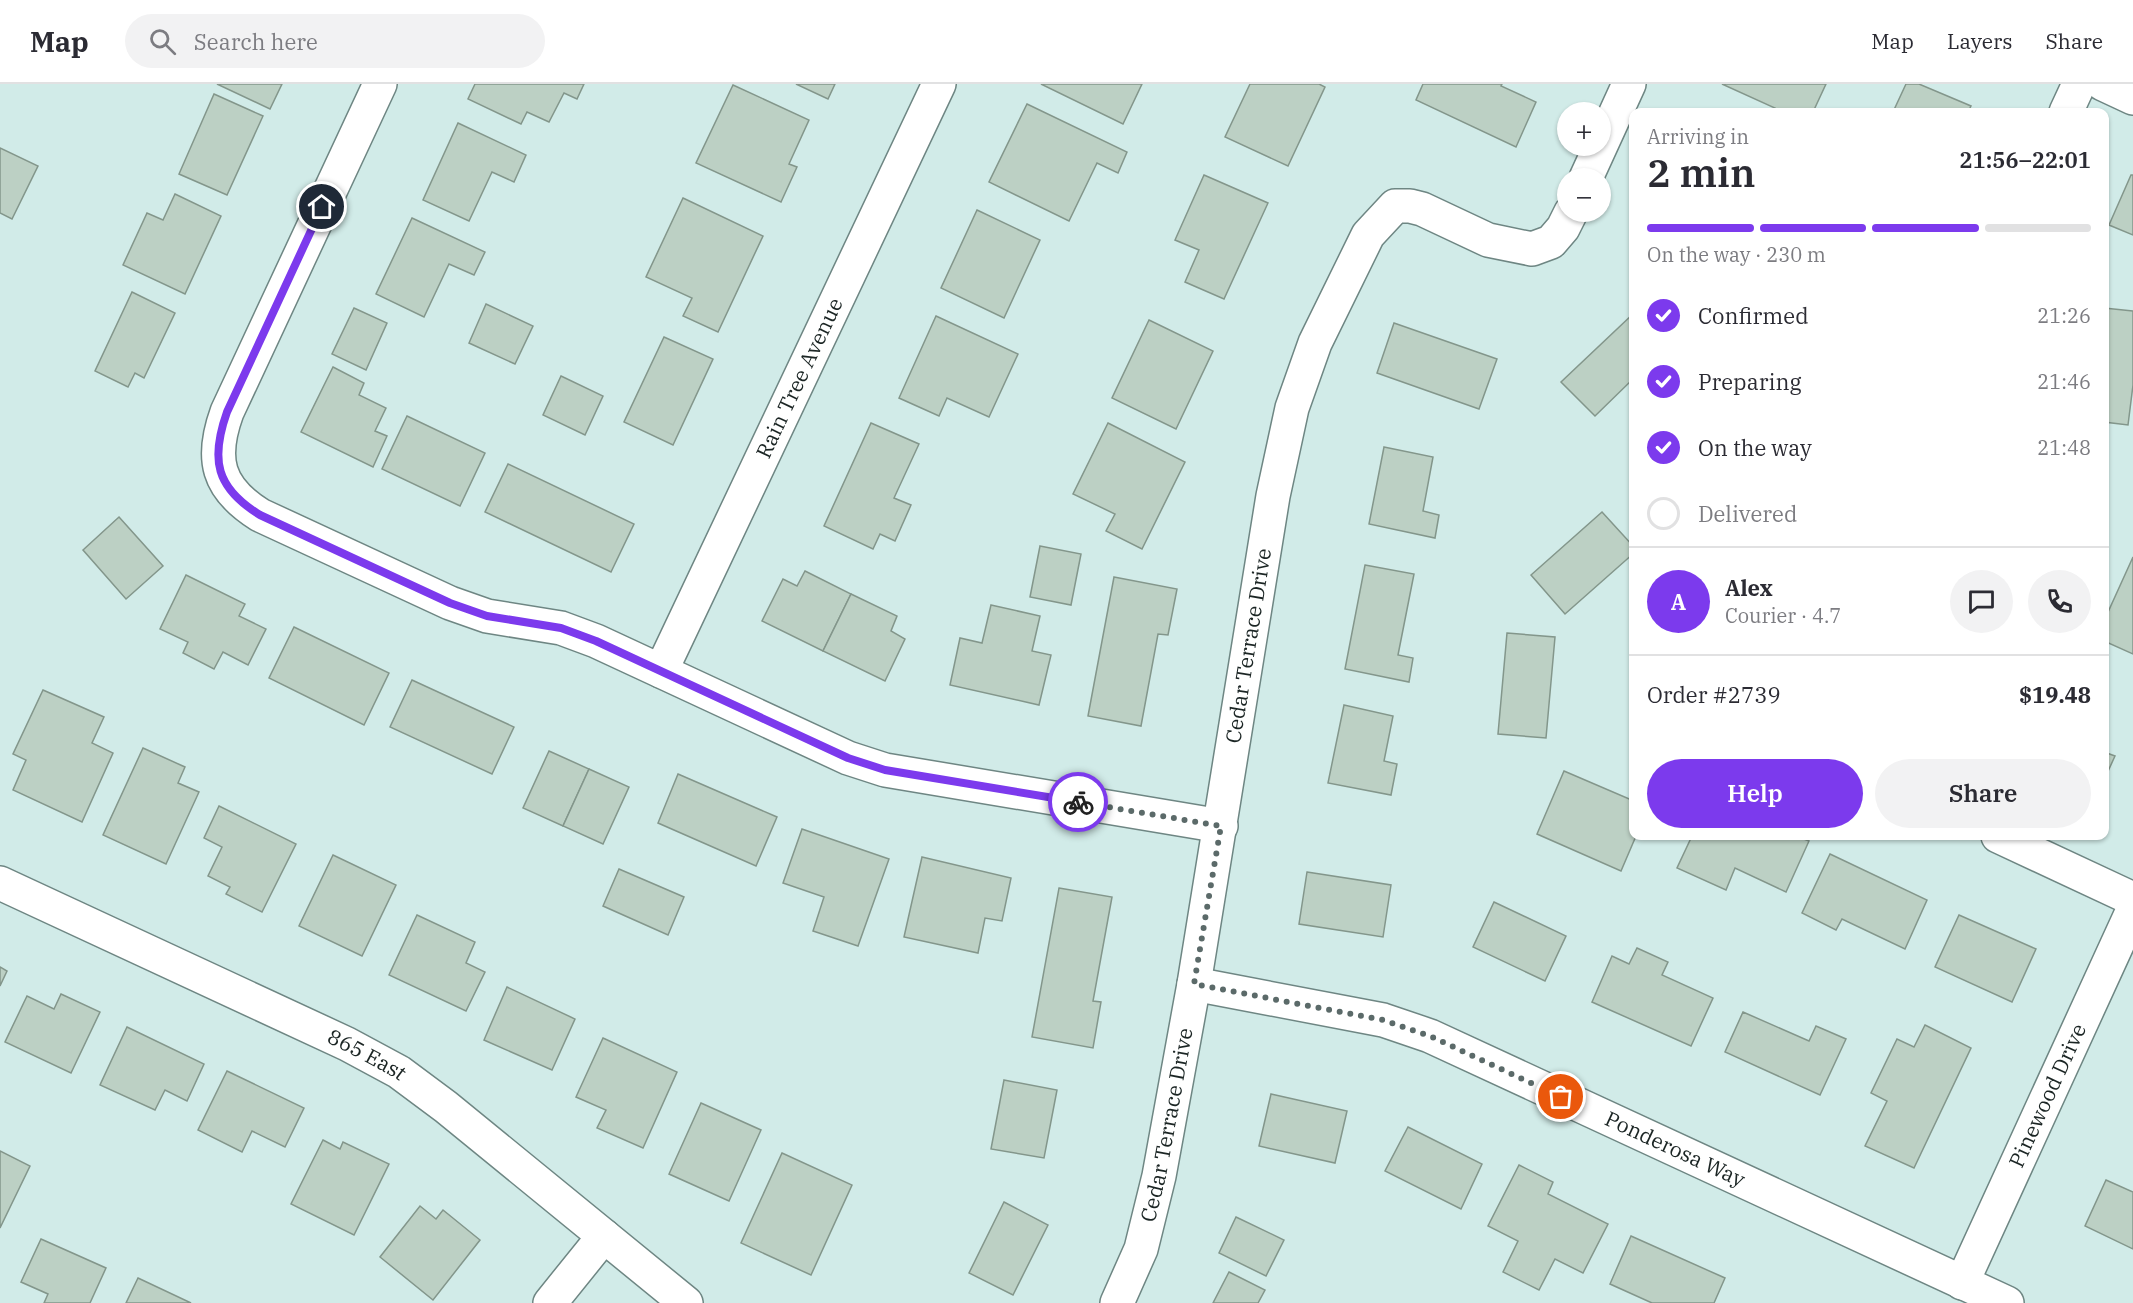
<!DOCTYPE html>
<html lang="en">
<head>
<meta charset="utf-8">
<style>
  :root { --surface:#fff; --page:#f2f2f3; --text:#2b2b33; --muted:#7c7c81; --line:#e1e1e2; --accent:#7c3aed }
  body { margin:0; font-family:"IBM Plex Serif",serif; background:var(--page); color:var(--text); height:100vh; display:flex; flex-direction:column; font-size:22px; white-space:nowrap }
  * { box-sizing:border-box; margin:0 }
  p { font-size:20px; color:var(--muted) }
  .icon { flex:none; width:33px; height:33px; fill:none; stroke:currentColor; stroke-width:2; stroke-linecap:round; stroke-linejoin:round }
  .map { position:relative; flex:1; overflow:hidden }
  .panel { position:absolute; left:1629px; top:24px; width:480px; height:732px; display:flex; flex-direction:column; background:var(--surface); border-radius:12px; box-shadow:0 2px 4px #0004 }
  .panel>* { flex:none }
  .buttons { position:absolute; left:1557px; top:18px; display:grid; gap:12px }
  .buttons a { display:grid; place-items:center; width:54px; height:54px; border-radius:50%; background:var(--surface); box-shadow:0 2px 4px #0004; font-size:30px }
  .pin { position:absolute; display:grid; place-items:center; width:51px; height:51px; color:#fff; margin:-26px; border:3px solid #fff; border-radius:50%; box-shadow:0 2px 6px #0007 }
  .courier { position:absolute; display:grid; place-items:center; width:60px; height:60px; margin:-30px; border:4px solid #7c3aed; border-radius:50%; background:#fff; color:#222; box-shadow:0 2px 8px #0007 }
  .summary em { font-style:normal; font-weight:600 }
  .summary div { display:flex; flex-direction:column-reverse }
  .summary { display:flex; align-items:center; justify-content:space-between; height:102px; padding:0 18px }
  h1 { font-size:39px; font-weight:600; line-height:45px }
  .bar { display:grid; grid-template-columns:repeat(4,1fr); gap:9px 6px; align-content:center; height:72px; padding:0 18px }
  .bar i { height:8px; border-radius:4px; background:var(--line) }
  .bar .active { background:var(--accent) }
  .bar p { grid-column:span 4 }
  .line { display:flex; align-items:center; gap:15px; padding:0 18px; border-top:2px solid var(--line) }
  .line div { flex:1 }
  .round { display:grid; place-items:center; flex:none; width:63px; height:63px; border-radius:32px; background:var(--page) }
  ol { padding:0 18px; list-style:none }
  li { display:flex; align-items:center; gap:18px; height:66px }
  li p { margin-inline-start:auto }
  li .icon { padding:6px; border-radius:50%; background:var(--accent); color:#fff; stroke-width:4 }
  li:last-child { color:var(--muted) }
  li i { width:33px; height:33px; border:3px solid var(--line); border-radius:50% }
  .primary-button { display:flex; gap:12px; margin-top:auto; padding:12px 18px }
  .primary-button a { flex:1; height:69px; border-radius:36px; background:var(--accent); color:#fff; font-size:24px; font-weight:600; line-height:69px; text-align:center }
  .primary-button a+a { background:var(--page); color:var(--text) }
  header { display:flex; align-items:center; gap:36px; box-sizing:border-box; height:84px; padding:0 30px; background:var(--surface); border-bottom:2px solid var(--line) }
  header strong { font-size:28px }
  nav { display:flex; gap:33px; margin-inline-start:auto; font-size:21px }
  .search { width:420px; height:54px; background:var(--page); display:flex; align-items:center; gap:15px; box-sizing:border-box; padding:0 21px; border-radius:33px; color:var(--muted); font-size:22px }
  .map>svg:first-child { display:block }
  .building { fill:#bcd0c4; stroke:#83968b; stroke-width:1.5 }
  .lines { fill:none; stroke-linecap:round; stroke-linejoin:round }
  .street-casing { stroke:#6e8683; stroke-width:36 }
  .street { stroke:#fff; stroke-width:33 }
  .done { stroke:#5b6a69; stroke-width:6; stroke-dasharray:0 10.8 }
  .route { stroke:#7c3aed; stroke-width:8 }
  .labels { text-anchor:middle; stroke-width:5; stroke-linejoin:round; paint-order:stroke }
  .street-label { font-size:21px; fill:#1b2524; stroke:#d1ebe8 }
</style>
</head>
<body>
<header>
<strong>Map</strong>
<div class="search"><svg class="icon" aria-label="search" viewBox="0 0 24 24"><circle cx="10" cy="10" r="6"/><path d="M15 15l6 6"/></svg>Search here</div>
<nav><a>Map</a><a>Layers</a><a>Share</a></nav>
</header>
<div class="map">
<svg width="2133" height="1219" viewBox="0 0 2133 1219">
  <rect width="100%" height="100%" fill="#d1ebe8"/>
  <g class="building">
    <path d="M217,0H282L270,25Z"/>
    <path d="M475,0H584L577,15L564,9L549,38L527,28L521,40L468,15Z"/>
    <path d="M796,0H835L828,15Z"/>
    <path d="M1041,0H1142L1123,40Z"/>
    <path d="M1250,0H1319L1325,3L1288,82L1225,53Z"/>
    <path d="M1423,0H1502L1501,2L1536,18L1516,63L1416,16Z"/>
    <path d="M1722,0H1826L1813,28H1773L1775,24Z"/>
    <path d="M1906,0H1919L1971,22L1968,28H1893Z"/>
    <path d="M733,1L809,36L789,80L797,83L781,118L696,79Z"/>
    <path d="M214,10L263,32L227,111L179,90Z"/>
    <path d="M1027,20L1127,68L1118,89L1097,79L1069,137L989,98Z"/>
    <path d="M458,39L526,71L514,98L492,88L469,137L423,116Z"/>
    <path d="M0,64L38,82L12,135L0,129Z"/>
    <path d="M1204,91L1268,119L1224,215L1185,198L1199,166L1175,156Z"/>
    <path d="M2131,91H2133V151L2109,141Z"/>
    <path d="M175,110L221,132L185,210L123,181L147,129L163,136Z"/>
    <path d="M683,114L763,152L718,248L683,232L692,214L646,193Z"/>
    <path d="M977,126L1040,156L1004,234L941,204Z"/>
    <path d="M412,134L485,168L474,191L449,180L424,233L376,210Z"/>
    <path d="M132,208L175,229L144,294L135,289L128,303L95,287Z"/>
    <path d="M486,220L533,242L515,280L469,259Z"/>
    <path d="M354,224L387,239L366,286L332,270Z"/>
    <path d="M2104,224L2133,227V301L2128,341L2104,338Z"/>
    <path d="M1634,229V294L1595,332L1561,298Z"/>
    <path d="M936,232L1018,270L989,333L947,314L939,332L899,314Z"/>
    <path d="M1149,236L1213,267L1176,345L1112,314Z"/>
    <path d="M1394,239L1497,275L1479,325L1377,289Z"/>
    <path d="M664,253L713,275L673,361L624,338Z"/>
    <path d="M333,283L364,299L359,311L386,324L375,347L387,352L373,383L301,348Z"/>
    <path d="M561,292L603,312L585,351L543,331Z"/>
    <path d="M407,332L485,369L460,422L382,385Z"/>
    <path d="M871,339L919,360L894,414L911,421L895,457L880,450L873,465L824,442Z"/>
    <path d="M1108,339L1185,378L1142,465L1106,447L1115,430L1073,410Z"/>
    <path d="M1384,363L1433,373L1423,427L1439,431L1435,454L1369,440Z"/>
    <path d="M508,380L634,440L611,488L485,428Z"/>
    <path d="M1602,428L1634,463V469L1565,530L1531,491Z"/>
    <path d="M119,433L163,482L126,515L83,466Z"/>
    <path d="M1040,462L1081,470L1071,521L1030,513Z"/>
    <path d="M2133,473V570L2104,557V537Z"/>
    <path d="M1365,481L1414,490L1398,571L1413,574L1409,598L1345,585Z"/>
    <path d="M805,487L851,510L823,567L762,537L783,495L797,502Z"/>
    <path d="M186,491L245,520L239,532L266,545L248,581L223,568L214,585L183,569L188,558L160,545Z"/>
    <path d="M1114,493L1177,505L1168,551L1158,550L1141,642L1088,632Z"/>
    <path d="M851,510L897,532L891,547L905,555L885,597L823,567Z"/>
    <path d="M991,521L1040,532L1032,567L1051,571L1039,621L950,601L960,554L982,559Z"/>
    <path d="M294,543L389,589L364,641L269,594Z"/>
    <path d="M1507,549L1555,553L1546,654L1498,650Z"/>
    <path d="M412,596L514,643L492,690L390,643Z"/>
    <path d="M43,606L104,633L92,659L113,669L82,738L13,706L26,676L13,670Z"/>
    <path d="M1344,621L1393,632L1384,677L1397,680L1391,711L1328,699Z"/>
    <path d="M143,664L185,683L178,699L199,708L166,780L103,751Z"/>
    <path d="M549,667L589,685L563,742L523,724Z"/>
    <path d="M2104,668L2115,672L2104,696Z"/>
    <path d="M589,685L629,703L603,760L563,742Z"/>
    <path d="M1564,687L1634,717V752H1636L1621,787L1537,750Z"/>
    <path d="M678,690L777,733L756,782L658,739Z"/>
    <path d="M219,722L296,760L262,828L226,810L230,803L208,792L222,763L204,754Z"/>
    <path d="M802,745L889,775L858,862L813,847L824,813L783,799Z"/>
    <path d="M1692,752H1796L1809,757L1786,808L1735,784L1726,806L1677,784Z"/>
    <path d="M1830,770L1927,816L1905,865L1842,835L1836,846L1802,829Z"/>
    <path d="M333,771L396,801L362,872L299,842Z"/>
    <path d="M922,773L1011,794L1002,837L985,834L978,869L904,853Z"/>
    <path d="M619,785L684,813L668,851L603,822Z"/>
    <path d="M1307,788L1391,801L1383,853L1299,840Z"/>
    <path d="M1059,804L1112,813L1093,917L1101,918L1093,964L1032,953Z"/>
    <path d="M1494,818L1566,852L1545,897L1473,863Z"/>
    <path d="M417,831L475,858L466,879L485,888L466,927L389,891Z"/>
    <path d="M1959,831L2036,865L2012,918L1935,883Z"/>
    <path d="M1637,864L1668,878L1662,891L1713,914L1691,962L1592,918L1612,872L1629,880Z"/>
    <path d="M0,883L7,887L0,902Z"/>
    <path d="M507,903L575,935L552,986L484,956Z"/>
    <path d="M61,910L100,928L71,989L5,958L27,912L54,925Z"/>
    <path d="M1743,928L1809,957L1816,942L1846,955L1820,1011L1725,968Z"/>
    <path d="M1925,941L1971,964L1914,1084L1865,1062L1887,1017L1871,1009L1897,955L1914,963Z"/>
    <path d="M127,943L204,980L187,1017L165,1006L155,1026L100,1001Z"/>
    <path d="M603,954L677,988L643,1064L597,1044L606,1026L576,1013Z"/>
    <path d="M227,987L304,1024L285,1063L252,1047L242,1068L198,1046Z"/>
    <path d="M1004,996L1057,1006L1044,1074L991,1065Z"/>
    <path d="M1271,1010L1347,1027L1335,1079L1259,1062Z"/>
    <path d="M701,1019L761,1046L729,1117L669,1090Z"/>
    <path d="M1408,1043L1482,1080L1461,1125L1385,1087Z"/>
    <path d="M323,1056L340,1065L343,1058L389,1080L354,1151L291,1120Z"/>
    <path d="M0,1067L30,1082L0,1144Z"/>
    <path d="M782,1069L852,1101L811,1191L741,1159Z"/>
    <path d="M1519,1081L1553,1098L1548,1110L1608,1140L1583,1189L1555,1175L1539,1206L1503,1188L1518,1157L1488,1142Z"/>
    <path d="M2106,1096L2133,1108V1165L2085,1142Z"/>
    <path d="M1004,1118L1048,1141L1013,1211L969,1189Z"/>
    <path d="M420,1122L436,1135L443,1126L480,1156L433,1216L380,1173Z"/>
    <path d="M1236,1133L1284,1156L1266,1192L1219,1169Z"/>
    <path d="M1631,1152L1725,1194L1714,1219H1652L1610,1200Z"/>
    <path d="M41,1155L106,1184L90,1219H44L48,1210L21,1198Z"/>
    <path d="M1229,1188L1265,1206L1258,1219H1213Z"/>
    <path d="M138,1194L191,1219H126Z"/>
  </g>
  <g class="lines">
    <g class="street-casing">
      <g id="street">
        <path d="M380,0L227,328C210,375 217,404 260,431L450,519L487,532L561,544L596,557L848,674L885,686L1221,742"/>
        <path d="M2103,0L2133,14"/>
        <path d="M2066,28L2079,0"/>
        <path d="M1586,94L1629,0"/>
        <path id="s1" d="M661,587L939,0"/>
        <path d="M1998,752L2133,815"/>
        <path id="s2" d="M0,799L347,960L399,988L446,1023L686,1219"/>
        <path id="s3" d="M1194,900L1383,936L1430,952L2007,1219"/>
        <path id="s4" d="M1962,1199L2133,826"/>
        <path d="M550,1219L604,1152"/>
        <path id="s5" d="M1117,1219L1141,1165L1159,1092L1194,900L1273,412L1292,324L1315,259L1368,151L1395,122H1410L1422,125L1488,156L1532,165L1551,158L1563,144L1571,128"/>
      </g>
    </g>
    <use href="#street" class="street"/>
  </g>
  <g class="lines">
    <path class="done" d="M1078,718L1221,742L1194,900L1383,936L1430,952L1561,1013"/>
    <path class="route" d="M322,123L227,328C210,376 216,404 260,431L450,519L487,532L561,544L596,557L848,674L885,686L1078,718"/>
  </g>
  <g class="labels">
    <g class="street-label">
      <text dy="7" stroke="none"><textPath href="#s1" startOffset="324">Rain Tree Avenue</textPath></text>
      <text dy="7" stroke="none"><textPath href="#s5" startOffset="672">Cedar Terrace Drive</textPath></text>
      <text dy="7" stroke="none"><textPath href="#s2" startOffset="405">865 East</textPath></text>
      <text dy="7" stroke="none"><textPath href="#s4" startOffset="206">Pinewood Drive</textPath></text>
      <text dy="7" stroke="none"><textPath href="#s5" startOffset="186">Cedar Terrace Drive</textPath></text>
      <text dy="7" stroke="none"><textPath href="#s3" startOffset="512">Ponderosa Way</textPath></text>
    </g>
  </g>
</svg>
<div class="buttons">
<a>+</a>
<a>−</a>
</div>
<div class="pin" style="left:1561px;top:1013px;background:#ea580c"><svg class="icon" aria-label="bag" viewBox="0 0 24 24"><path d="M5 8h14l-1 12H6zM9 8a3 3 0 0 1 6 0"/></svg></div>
<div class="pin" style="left:322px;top:123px;background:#1f2937"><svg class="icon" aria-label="home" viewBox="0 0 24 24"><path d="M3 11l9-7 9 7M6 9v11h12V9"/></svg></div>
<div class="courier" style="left:1078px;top:718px"><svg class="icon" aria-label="bike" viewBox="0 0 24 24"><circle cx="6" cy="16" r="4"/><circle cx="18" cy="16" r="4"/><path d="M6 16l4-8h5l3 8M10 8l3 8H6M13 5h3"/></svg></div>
<section class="panel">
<div class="summary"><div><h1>2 min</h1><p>Arriving in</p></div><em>21:56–22:01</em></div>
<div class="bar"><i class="active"></i><i class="active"></i><i class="active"></i><i></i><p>On the way · 230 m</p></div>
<ol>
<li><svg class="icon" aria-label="check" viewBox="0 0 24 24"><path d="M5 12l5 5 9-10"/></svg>Confirmed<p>21:26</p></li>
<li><svg class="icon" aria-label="check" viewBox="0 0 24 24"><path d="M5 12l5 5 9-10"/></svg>Preparing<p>21:46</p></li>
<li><svg class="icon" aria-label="check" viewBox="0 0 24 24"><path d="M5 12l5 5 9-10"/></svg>On the way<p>21:48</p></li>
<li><i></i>Delivered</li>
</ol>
<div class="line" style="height:108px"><b class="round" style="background:var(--accent);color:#fff">A</b><div><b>Alex</b><p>Courier · 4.7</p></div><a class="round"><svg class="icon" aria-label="chat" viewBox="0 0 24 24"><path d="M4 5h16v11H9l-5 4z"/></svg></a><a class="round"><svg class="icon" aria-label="phone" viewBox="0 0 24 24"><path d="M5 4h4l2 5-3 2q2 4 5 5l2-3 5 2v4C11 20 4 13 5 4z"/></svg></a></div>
<div class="line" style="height:78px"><div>Order #2739</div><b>$19.48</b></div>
<div class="primary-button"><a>Help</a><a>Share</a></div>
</section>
</div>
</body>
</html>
